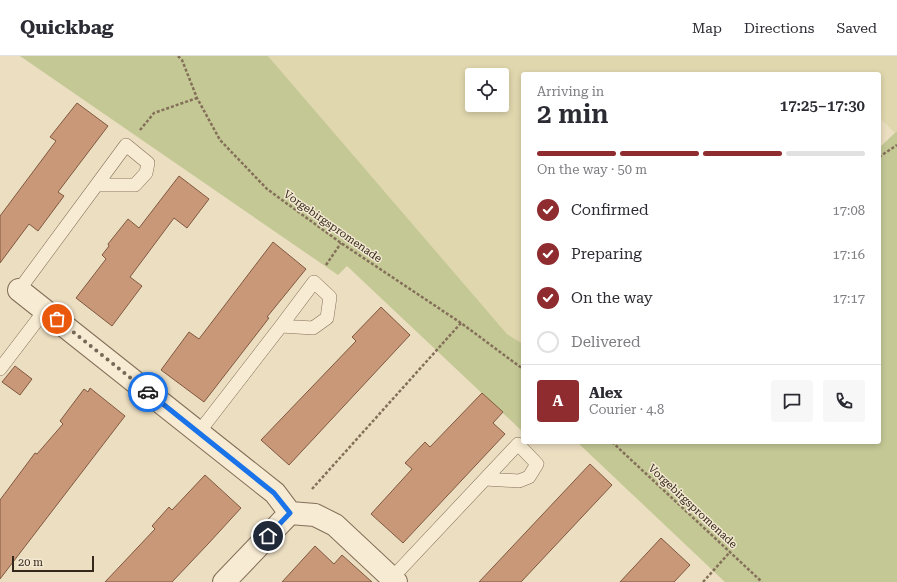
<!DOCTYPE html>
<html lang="en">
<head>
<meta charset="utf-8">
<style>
  :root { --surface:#fff; --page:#f7f7f7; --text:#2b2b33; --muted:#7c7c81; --line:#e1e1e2; --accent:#8f2c2f }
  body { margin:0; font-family:"Roboto Serif",serif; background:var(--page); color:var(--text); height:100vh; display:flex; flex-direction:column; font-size:15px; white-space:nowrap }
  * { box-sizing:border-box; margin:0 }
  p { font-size:13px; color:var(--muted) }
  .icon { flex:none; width:22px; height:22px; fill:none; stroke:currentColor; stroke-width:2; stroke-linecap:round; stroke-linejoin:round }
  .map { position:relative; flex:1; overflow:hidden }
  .panel { position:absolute; left:521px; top:16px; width:360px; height:372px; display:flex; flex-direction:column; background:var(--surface); border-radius:4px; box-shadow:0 2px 6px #0003 }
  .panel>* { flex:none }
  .controls { position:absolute; left:465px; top:12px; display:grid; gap:8px }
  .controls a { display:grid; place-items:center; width:44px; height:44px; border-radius:4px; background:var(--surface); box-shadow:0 2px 6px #0003; font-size:20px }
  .scale { position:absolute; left:12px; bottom:10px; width:82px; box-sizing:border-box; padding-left:4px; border:2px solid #34281d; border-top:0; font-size:11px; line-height:14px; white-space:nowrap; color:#34281d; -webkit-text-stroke:3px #f3e8d0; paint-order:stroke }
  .pin { position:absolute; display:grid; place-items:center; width:34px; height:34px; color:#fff; margin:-17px; border:2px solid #fff; border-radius:50%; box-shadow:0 1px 4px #0007 }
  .courier { position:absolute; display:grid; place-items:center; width:40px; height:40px; margin:-20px; border:3px solid #1a73e8; border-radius:50%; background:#fff; color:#222; box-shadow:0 1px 5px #0007 }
  .summary em { font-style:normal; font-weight:600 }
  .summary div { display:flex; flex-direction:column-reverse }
  .summary { display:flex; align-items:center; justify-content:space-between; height:68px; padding:0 16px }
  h1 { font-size:26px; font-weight:600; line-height:30px }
  .bar { display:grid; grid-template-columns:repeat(4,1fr); gap:6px 4px; align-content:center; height:48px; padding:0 16px }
  .bar i { height:5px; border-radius:3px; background:var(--line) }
  .bar .on { background:var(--accent) }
  .bar p { grid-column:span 4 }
  .line { display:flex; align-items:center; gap:10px; padding:0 16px; border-top:1px solid var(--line) }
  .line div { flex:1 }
  .round { display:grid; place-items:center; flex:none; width:42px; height:42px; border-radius:4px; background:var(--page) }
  ol { padding:0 16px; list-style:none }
  li { display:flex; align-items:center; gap:12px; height:44px }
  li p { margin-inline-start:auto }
  li .icon { padding:4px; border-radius:50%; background:var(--accent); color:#fff; stroke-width:4 }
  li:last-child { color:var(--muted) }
  li i { width:22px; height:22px; border:2px solid var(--line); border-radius:50% }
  header { display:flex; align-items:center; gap:24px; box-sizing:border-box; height:56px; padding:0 20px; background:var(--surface); border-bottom:1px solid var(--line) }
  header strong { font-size:19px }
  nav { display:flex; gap:22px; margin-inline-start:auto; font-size:14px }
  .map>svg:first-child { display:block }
  .farmland { fill:#e0d7ae; fill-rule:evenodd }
  .green { fill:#c4c895 }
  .building { fill:#c89878; stroke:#815940 }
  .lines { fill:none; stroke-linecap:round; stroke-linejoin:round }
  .lane-casing { stroke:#846f59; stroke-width:14 }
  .street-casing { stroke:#846f59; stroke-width:24 }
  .path { stroke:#846f59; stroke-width:2.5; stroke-dasharray:3 2; stroke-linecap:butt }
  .lane { stroke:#f7ebd3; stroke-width:13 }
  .street { stroke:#f7ebd3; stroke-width:22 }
  .done { stroke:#746856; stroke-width:4; stroke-dasharray:0 7.2 }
  .route { stroke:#1a73e8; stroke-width:5 }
  .labels { text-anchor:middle; stroke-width:3; stroke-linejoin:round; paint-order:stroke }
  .street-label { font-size:11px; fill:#34281d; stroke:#f3e8d0 }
</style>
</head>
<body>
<header>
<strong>Quickbag</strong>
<nav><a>Map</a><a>Directions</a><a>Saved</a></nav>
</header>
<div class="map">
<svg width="897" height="526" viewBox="0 0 897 526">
  <rect width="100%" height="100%" fill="#ebdec1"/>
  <path class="farmland" d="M268,0H897V75L895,77L879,61V18H523V288L507,278ZM472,19H502V49H472Z"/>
  <g class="green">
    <path d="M20,0H268L507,278L523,288V376L347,210L338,219Z"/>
    <path d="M897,75V526H725L577,386H879V92Z"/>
  </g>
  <g class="building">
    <path d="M77,47L108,70L58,136L64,140L38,175L29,168L0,207V160L56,85L50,81Z"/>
    <path d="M179,120L209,143L187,172L174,162L130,221L142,230L112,270L76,242L106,203L102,199L109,190L108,188L128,163L139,172Z"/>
    <path d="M273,186L306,213L267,261L269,262L204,346L161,314L189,276L199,283Z"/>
    <path d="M381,251L410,279L289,409L261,384L356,285L352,281Z"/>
    <path d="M15,310L32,323L20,339L2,326Z"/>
    <path d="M90,332L125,360L0,523V444L35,397L37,398L63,368L60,365L84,333L88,336Z"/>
    <path d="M482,337L503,356L493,367L505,378L403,487L371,458L412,413L405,407L425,386L430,391Z"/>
    <path d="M590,408L612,429L521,526H479Z"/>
    <path d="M205,419L241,452L208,488L172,526H105L155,473L152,470L169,451L172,454Z"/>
    <path d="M661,482L690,509L674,526H620Z"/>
    <path d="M315,490L334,508L342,499L372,526H282Z"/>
  </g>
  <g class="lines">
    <g class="lane-casing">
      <g id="lane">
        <path d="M19,234L126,89L148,107L146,117L135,129H98"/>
        <path d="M0,313L45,254"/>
        <path d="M199,376L281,270L314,226L330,241L327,262L313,272L281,270"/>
        <path d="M392,522L518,388L537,408L529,421L519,425L485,423"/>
      </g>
    </g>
    <g class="street-casing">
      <g id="street">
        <path d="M19,234L275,437L290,457L315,459L335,469L396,526"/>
        <path d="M224,526L290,457"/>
      </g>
    </g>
    <g class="path">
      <path d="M178,0L182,4L197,42L220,84L267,133L341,187L461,267L523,313"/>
      <path d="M140,74L154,57L197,42"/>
      <path d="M879,101L897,89"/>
      <path d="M326,209L341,187"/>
      <path d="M612,386L762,526"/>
      <path d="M312,433L461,267"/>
      <path d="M703,526L730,496"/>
    </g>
    <use href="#lane" class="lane"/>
    <use href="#street" class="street"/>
  </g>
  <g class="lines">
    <path class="done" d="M57,263L148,336"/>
    <path class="route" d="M148,336L274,437L290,457L268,480"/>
  </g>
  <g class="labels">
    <g class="street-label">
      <text transform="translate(333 170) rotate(35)" y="4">Vorgebirgspromenade</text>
      <text transform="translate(693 450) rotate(43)" y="4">Vorgebirgspromenade</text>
    </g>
  </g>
</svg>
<div class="controls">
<a><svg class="icon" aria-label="locate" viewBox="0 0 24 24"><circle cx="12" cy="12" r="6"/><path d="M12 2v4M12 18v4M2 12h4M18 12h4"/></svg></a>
</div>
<div class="scale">20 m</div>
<div class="pin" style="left:57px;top:263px;background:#ea580c"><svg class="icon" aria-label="bag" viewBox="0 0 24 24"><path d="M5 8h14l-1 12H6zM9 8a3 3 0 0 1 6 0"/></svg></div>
<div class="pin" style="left:268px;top:480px;background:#1f2937"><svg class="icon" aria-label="home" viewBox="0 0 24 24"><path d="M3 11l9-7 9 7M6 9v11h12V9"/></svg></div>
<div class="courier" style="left:148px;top:336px"><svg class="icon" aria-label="car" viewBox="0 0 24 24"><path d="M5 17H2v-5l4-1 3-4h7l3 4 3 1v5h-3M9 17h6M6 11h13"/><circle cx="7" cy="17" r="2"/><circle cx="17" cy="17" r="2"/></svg></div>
<section class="panel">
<div class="summary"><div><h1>2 min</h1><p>Arriving in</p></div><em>17:25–17:30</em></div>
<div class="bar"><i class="on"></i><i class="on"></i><i class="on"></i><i></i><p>On the way · 50 m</p></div>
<ol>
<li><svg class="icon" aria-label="check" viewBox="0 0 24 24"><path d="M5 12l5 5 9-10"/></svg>Confirmed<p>17:08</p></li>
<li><svg class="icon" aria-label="check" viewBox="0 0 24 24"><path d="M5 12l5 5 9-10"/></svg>Preparing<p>17:16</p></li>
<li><svg class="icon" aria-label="check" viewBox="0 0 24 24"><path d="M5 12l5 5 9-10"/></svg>On the way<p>17:17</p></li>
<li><i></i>Delivered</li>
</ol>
<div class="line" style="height:72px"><b class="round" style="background:var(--accent);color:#fff">A</b><div><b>Alex</b><p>Courier · 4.8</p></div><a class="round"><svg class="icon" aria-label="chat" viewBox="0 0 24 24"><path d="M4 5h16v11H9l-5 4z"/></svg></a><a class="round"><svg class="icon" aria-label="phone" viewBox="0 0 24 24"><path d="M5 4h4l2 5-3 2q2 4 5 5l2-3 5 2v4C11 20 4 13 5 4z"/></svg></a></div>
</section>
</div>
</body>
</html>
